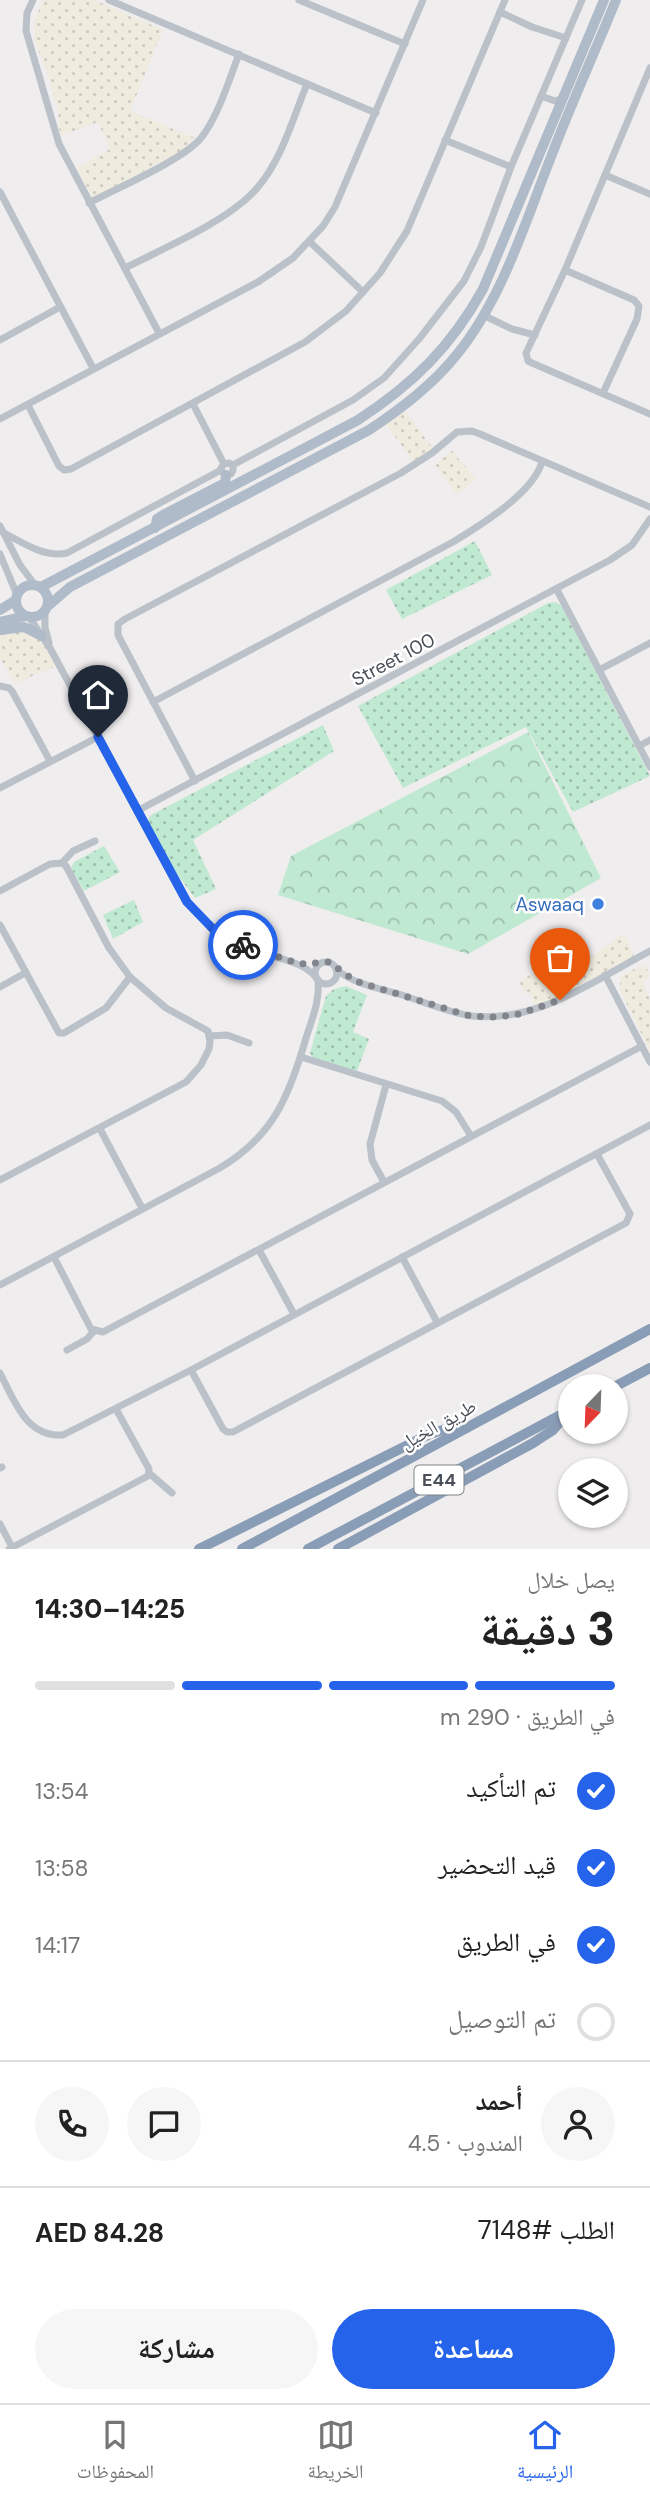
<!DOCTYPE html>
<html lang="ar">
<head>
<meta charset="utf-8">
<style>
  :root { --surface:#fff; --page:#f6f6f6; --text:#222; --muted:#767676; --line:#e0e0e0; --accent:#2563eb }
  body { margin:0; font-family:"DM Sans","Noto Naskh Arabic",sans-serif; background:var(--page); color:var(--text); direction:rtl; height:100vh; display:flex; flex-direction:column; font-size:26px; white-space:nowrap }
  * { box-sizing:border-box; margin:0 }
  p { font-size:23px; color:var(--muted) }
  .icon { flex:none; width:38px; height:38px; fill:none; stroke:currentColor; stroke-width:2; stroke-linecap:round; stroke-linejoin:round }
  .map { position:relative; height:1549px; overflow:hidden; direction:ltr }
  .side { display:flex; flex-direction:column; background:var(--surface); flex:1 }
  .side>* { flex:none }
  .needle { width:46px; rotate:203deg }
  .controls { position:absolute; left:558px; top:1374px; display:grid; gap:14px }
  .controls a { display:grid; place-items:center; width:70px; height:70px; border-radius:50%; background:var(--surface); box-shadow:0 2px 5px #0004; font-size:35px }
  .pin { position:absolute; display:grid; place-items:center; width:60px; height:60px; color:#fff; margin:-72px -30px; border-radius:50% 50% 50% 0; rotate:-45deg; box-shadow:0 0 7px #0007 }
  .pin .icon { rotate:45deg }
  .courier { position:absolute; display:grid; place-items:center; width:70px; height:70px; margin:-35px; border:5px solid #2563eb; border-radius:50%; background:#fff; color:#222; box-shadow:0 2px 9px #0007 }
  .summary em { font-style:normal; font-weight:800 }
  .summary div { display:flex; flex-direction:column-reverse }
  .summary { display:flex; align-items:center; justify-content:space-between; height:119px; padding:0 35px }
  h1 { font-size:46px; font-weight:800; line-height:52px }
  .bar { display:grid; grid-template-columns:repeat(4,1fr); gap:10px 7px; align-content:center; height:84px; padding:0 35px }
  .bar i { height:9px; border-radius:5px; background:var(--line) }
  .bar .current { background:var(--accent) }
  .bar p { grid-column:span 4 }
  .line { display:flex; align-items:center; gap:18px; padding:0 35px; border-top:2px solid var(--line) }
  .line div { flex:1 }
  .round { display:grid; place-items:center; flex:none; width:74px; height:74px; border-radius:37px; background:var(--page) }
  ol { padding:0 35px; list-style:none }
  li { display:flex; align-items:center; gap:21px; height:77px }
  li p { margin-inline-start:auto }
  li .icon { padding:7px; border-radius:50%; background:var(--accent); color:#fff; stroke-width:4 }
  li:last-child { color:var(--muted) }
  li i { width:38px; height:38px; border:4px solid var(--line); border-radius:50% }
  .button { display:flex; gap:14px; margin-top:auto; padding:14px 35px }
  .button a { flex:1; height:80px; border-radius:42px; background:var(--accent); color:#fff; font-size:28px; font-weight:800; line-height:80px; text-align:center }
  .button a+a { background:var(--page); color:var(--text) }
  .dock { display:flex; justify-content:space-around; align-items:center; height:98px; border-top:2px solid var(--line); background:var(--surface); font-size:19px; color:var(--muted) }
  .dock a { display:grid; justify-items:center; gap:4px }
  .dock .current { color:var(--accent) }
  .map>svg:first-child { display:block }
  .grass { fill:url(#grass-dots) }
  .forest { fill:url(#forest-crowns) }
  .sand { fill:url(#sand-dots) }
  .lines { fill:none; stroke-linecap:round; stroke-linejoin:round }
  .minor { stroke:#bac1c8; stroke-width:7 }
  .major { stroke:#b0bbc9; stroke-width:10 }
  .highway { stroke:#8a9db6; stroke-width:10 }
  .done { stroke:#82868c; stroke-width:7; stroke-dasharray:0 12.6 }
  .route { stroke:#2563eb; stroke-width:9 }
  .shop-dot { fill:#3f7fe0; stroke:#fff; stroke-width:2.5 }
  .labels { text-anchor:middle; stroke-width:5; stroke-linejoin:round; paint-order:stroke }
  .shield { fill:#fff; stroke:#7f848a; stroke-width:2 }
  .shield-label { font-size:18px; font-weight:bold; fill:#484f58 }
  .street-label { font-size:19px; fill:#484f58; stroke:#fff }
  .shop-label { font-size:19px; fill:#366cbe; stroke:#fff; text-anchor:end }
</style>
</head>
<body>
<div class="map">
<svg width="650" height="1549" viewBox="0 0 650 1549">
  <defs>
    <pattern id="grass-dots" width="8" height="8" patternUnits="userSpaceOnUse" patternTransform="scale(1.75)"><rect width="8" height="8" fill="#c0e9d2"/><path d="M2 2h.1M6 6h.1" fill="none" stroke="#9ebfad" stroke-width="1.8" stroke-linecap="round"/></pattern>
    <pattern id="forest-crowns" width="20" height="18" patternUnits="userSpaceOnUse" patternTransform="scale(1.75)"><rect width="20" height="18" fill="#c0e9d2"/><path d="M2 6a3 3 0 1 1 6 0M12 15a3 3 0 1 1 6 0" fill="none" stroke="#9ebfad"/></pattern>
    <pattern id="sand-dots" width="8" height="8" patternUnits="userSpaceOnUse" patternTransform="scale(1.75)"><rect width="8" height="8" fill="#efebdf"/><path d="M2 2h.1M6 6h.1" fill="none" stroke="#cecbc1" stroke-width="1.8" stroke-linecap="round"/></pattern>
  </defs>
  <rect width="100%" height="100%" fill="#efeded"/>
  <g class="grass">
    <path d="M475,541L492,575L402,619L386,590Z"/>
    <path d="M555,602L561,605L650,776L573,812L526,727L403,788L358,706L548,603Z"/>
    <path d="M323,725L334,751L193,840L216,889L195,898L174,870L147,821L151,815Z"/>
    <path d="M104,846L120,872L84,891L71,868L74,862Z"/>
    <path d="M134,900L143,922L113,939L103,915Z"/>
    <path d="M346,986L367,995L353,1032L369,1039L357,1071L313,1058L310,1053L326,996L334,989Z"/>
  </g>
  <path class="forest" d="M528,732L601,878L468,954L278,895L291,856Z"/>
  <g class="sand">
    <path d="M43,0H94L163,30L130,111L195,138L181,151L93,198L77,168L110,149L98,122L60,136L58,111L49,78L35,42L34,22Z"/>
    <path d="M405,410L433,449L414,463L386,424Z"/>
    <path d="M452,451L476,479L457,494L435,465Z"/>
    <path d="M19,630L42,641L57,666L15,683L0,658V634Z"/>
    <path d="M620,936H625L634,957L535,1008L531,993L525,994L519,981L564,957L573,970Z"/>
    <path d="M644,965L650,974L643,983L650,1000V1051L620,991V979L628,972Z"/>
  </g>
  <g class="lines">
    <g class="minor">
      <path d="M33,0L27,13L26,31L59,144L159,333"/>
      <path d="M109,0L376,113"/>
      <path d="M299,0L405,44"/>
      <path d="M500,12L532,27L566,38"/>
      <path d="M650,68L565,270L526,353L528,361L532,363L650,414"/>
      <path d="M541,96L555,101L563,98"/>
      <path d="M445,140L511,167"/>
      <path d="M605,175L650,194"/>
      <path d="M0,192L93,368"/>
      <path d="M89,203C117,188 183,160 201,138C218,117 229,80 239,54"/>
      <path d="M310,242L363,292"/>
      <path d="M125,268C164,248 231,220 258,187C282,159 293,118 307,84"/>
      <path d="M565,270L634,300L639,306L637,319L603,393"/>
      <path d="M483,315L512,329L535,335"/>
      <path d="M0,340L60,307"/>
      <path d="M193,404L224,464"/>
      <path d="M28,405L59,466L64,470L71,469L305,342L346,311L380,273L407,231L505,0"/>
      <path d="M0,419L258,282L293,258L323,226L335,207L423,0"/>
      <path d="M233,465V470L231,474L226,475L222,472L221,468L224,464L229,463L233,465L353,400L384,378L419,339L464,281L481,247L511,167L582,0"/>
      <path d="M0,526L20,565L35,585"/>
      <path d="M4,533C23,543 45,558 67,553L221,470"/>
      <path d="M0,554L17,595"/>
      <path d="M557,590L650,767"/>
      <path d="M45,611V627L49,643"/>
      <path d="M29,617L50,648L187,903C209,928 234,943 266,954C284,960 302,962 316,977"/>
      <path d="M599,670L650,643"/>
      <path d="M0,686L9,688L12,691L50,761"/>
      <path d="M153,702L453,542C481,525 533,493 542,462"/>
      <path d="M639,746L650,740"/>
      <path d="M195,781L118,635V624L125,619L401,473L432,453L457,432L472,431L480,434L650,507"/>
      <path d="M0,788L98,737"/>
      <path d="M137,811L610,560L632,545L650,519"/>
      <path d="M62,863L73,851L95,841"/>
      <path d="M0,891L50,864L62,863L66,866L109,948L130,977L166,1008L208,1031L210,1042L209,1049L201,1065L186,1082L0,1180"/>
      <path d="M0,925L59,1033H64L106,1008L130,977"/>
      <circle cx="326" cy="973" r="11"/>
      <path d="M336,969C354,985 383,989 405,996C427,1003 450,1013 472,1016C539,1023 594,980 650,951"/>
      <path d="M605,975L650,1062"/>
      <path d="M0,987L25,973"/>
      <path d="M210,1036L227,1035L249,1043"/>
      <path d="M301,1057L442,1101L456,1112L471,1136"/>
      <path d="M100,1129L142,1208"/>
      <path d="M384,1182L372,1160L370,1144L386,1085"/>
      <path d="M259,1250L294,1314"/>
      <path d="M54,1257L91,1329L103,1332L642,1046"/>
      <path d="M402,1257L437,1322"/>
      <path d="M0,1285L218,1169C273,1137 289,1097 306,1038C312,1019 320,1001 318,980"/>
      <path d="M67,1350L87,1339L94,1331"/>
      <path d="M191,1370L223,1429L227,1432H233L626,1223L630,1214L597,1154"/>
      <path d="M0,1373C15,1402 26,1437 63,1435L191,1370L650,1125"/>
      <path d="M0,1468L2,1467"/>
      <path d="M149,1473L172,1493"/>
      <path d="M0,1524L12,1547"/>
      <path d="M9,1549L148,1476L149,1469L116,1409"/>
    </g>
    <g class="major">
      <path d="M155,528L157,519L163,515L225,483L226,475"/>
      <circle cx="32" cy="601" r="16"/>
      <path d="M41,587L358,420C413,384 451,347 483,289L604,0"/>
      <path d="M48,606L70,587L369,430C401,409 430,387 454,358C502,301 524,225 551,157C571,104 595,52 616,0"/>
      <path d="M0,610L16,600"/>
      <path d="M0,622L26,616"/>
      <path d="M0,630L24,627L42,636"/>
    </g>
    <g class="highway">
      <path d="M616,1386L650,1368"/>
      <path d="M199,1549L430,1434L449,1428H466"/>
      <path d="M242,1549L650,1329"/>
      <path d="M308,1549L570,1410"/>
      <path d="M338,1549L533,1443L553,1430L564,1417"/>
    </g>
  </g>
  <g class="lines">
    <path class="done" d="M243,945L300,964L329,962L355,981L470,1016L494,1017L516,1015L560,1000"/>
    <path class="route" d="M98,737L187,902L213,929L243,945"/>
  </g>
  <circle class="shop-dot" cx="598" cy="904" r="7"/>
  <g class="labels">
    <rect class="shield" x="414.5" y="1465.5" width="49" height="29" rx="5"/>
    <g class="shield-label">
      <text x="439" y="1486">E44</text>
    </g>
    <g class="street-label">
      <text transform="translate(393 659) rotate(-28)" y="7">Street 100</text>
      <text transform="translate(438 1424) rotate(-29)" y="7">طريق الخيل</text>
    </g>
    <g class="shop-label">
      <text x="584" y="911">Aswaaq</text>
    </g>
  </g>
</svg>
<div class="controls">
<a><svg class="needle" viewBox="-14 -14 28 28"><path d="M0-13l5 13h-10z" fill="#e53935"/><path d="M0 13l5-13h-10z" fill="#767676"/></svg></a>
<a><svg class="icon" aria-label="layers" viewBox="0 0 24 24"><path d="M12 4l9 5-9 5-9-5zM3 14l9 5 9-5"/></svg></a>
</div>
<div class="pin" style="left:560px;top:1000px;background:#ea580c"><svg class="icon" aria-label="bag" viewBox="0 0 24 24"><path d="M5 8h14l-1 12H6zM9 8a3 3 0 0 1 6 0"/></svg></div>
<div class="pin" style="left:98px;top:737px;background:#1f2937"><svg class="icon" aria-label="home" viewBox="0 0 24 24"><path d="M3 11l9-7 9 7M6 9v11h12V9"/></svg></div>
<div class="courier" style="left:243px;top:945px"><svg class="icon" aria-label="bike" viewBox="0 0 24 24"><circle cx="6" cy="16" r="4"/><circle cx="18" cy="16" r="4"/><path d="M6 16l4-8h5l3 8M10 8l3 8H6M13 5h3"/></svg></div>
</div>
<section class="side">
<div class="summary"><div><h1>3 دقيقة</h1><p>يصل خلال</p></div><em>14:25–14:30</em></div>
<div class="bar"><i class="current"></i><i class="current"></i><i class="current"></i><i></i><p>في الطريق · 290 m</p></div>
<ol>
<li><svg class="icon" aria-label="check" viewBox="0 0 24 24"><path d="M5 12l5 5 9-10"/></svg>تم التأكيد<p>13:54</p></li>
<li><svg class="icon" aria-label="check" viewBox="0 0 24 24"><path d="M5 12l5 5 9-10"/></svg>قيد التحضير<p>13:58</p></li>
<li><svg class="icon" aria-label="check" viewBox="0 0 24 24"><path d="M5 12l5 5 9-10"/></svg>في الطريق<p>14:17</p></li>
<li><i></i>تم التوصيل</li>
</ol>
<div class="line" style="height:126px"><a class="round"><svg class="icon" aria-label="person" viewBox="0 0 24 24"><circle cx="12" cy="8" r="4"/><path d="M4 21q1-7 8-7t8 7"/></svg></a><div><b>أحمد</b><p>المندوب · 4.5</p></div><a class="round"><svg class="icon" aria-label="chat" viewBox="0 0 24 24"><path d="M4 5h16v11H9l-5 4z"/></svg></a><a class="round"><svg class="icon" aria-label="phone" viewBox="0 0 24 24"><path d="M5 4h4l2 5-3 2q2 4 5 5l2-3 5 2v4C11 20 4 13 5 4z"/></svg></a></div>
<div class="line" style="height:91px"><div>الطلب #7148</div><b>AED 84.28</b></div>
<div class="button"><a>مساعدة</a><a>مشاركة</a></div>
</section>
<nav class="dock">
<a class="current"><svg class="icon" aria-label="home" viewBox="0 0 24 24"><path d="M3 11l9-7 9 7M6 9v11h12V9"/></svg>الرئيسية</a>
<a><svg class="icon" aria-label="map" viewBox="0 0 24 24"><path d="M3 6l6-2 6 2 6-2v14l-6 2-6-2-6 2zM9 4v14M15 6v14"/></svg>الخريطة</a>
<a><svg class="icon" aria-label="saved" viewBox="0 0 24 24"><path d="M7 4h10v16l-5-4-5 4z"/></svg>المحفوظات</a>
</nav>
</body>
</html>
